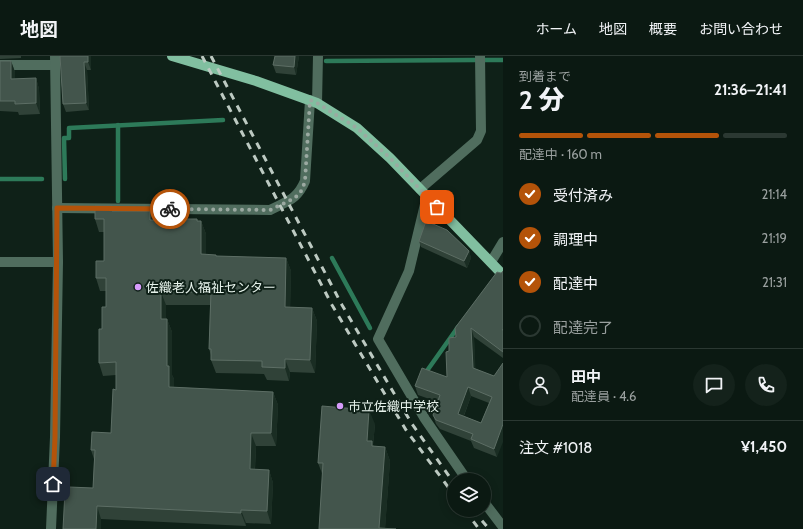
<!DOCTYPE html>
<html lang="ja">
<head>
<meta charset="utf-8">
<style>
  :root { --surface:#0b1912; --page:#14221b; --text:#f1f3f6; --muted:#9aa09f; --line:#2b3832; --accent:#b45309 }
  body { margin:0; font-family:Cabin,"Noto Sans JP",sans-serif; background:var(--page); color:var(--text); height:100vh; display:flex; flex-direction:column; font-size:15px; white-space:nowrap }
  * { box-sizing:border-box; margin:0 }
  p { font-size:13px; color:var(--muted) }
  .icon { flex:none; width:22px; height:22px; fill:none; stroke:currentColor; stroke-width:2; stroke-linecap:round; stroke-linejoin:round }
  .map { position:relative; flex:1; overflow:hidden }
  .sheet { display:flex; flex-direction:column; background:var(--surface); width:300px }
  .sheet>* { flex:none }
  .controls { position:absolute; left:447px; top:417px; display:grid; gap:8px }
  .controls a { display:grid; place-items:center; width:44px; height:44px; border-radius:50%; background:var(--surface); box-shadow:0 2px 10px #0003,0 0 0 1px var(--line); font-size:20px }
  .pin { position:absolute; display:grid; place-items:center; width:34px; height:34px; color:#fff; margin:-17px; border-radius:8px; box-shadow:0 2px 6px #0006 }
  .courier { position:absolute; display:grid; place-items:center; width:40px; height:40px; margin:-20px; border:3px solid #b45309; border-radius:50%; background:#fff; color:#222; box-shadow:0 1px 5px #0007 }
  .summary em { font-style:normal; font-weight:800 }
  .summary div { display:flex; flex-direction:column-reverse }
  .summary { display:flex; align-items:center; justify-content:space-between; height:68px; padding:0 16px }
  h1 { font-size:26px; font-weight:800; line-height:30px }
  .bar { display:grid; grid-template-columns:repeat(4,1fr); gap:6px 4px; align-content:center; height:48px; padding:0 16px }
  .bar i { height:5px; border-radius:3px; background:var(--line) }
  .bar .current { background:var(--accent) }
  .bar p { grid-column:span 4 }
  .line { display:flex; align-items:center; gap:10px; padding:0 16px; border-top:1px solid var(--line) }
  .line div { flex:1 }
  .round { display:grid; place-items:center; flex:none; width:42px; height:42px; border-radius:21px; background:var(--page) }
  ol { padding:0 16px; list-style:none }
  li { display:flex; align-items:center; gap:12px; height:44px }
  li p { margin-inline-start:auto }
  li .icon { padding:4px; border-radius:50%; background:var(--accent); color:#fff; stroke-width:4 }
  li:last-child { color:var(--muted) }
  li i { width:22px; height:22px; border:2px solid var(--line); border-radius:50% }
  header { display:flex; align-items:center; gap:24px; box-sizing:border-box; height:56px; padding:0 20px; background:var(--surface); border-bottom:1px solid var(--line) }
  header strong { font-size:19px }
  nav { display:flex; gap:22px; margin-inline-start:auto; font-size:14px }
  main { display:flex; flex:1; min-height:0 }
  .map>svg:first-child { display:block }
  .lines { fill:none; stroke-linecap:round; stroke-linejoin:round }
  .stream { stroke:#2d7a59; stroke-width:4.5 }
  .minor { stroke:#506d5e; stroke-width:10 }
  .major { stroke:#81bfa0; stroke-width:10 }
  .rail { stroke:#bdcac2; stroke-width:3; stroke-dasharray:7 7; stroke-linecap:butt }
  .wall { fill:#304238; fill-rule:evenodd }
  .shaded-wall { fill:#1a2d23 }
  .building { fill:#43554c; stroke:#5d6e65; fill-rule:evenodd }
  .done { stroke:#9ba9a1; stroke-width:4; stroke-dasharray:0 7.2 }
  .route { stroke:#b45309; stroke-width:5 }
  .poi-dot { fill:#d69bfa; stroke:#0f2118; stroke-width:1.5 }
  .labels { text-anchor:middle; stroke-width:4; stroke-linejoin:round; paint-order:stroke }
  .poi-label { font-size:13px; fill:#e6f2eb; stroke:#0f2118; text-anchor:start }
</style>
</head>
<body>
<header>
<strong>地図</strong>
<nav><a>ホーム</a><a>地図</a><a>概要</a><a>お問い合わせ</a></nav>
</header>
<main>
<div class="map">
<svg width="503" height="473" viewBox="0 0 503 473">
  <rect width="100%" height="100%" fill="#0f2118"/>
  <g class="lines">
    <g class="stream">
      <path d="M485,4H503"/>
      <path d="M326,5L475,4"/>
      <path d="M0,123H42"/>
      <path d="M65,123L64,82H69V72L223,64"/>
      <path d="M118,145V69"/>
      <path d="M332,202L370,272"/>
      <path d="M424,319L458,271"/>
    </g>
    <g class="minor">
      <path d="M0,9H55"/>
      <path d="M317,47L318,0"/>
      <path d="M420,133L477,84L481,75L480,0"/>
      <path d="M427,140L409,215L378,283L425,363L467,424"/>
      <path d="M57,152L270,154C287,145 297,144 305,125L310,44"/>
      <path d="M0,206H58"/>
      <path d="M491,206L503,186"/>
      <path d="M484,446L503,471"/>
      <path d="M51,473L55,381L58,206L55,0"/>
    </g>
    <path class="major" d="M172,0L256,25L317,47L357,72L390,102L503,219"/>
    <g class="rail">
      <path d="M202,0L332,249L406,374L454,439"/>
      <path d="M211,0L342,249L412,368L454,427"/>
      <path d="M465,454L479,473"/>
      <path d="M473,454L489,473"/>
    </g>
  </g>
  <g class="wall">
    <path d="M0,0H21V2L0,3Z"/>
    <path d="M60,0H91V14H87L89,54L66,56L63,48Z"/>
    <path d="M299,0L296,19L276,17L273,9Z"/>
    <path d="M0,5H11L15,16V23L36,22L39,33L40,58L19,59L18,56L0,55Z"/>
    <path d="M112,150L114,155H150L153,164L181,165L197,163L198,165H201L206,178V199L216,200L286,202L291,215L290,251L312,252L317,265L315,317L290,316L289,325L267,324L264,318L216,317L211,304V299L209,293L210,249H166V263H167L172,276V319L174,323V331L273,336L278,349L276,390H256L255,413L269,414L273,427L271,468L246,467V470L101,463V473H63L69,435L93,432L94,403L91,394L111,377L116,334V319L103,320L99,307L102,273L106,251V235H100L96,222L104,205V176H99L95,163Z"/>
    <path d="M419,185L469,195L471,202L467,212L421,191Z"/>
    <path d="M503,215V302L474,281L475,313L494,320L497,401L474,392L471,385L440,373L436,368L433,359L438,346L418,339L415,330L447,321L449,295L456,281L501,217ZM471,340L489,347L481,367L464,360Z"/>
    <path d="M375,368L373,389L374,390L385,391L390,405L385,472L319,473L323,420L318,407Z"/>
  </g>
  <g class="shaded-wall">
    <path d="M88,0H91V14L88,6Z"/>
    <path d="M295,0H299L296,19L294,11Z"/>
    <path d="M11,5L15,16V34L11,23Z"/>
    <path d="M84,6L87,14L89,54L86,47Z"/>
    <path d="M36,22L39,33L40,58L36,47Z"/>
    <path d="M150,155L155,168L150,164Z"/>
    <path d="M197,163L201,175V165L206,178V211L201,198Z"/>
    <path d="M469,195L471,202L467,212L464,205Z"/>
    <path d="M286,202L291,215L290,264L285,251Z"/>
    <path d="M161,236L166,249V276L161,263Z"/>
    <path d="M312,252L317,265L315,317L310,304Z"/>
    <path d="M167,263L172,276V319L174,323V344L169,331L167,310Z"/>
    <path d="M471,272L474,281L476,321L473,312Z"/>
    <path d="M285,303L290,316L289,325L285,312Z"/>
    <path d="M468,331L471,340L461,367L458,358Z"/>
    <path d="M273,336L278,349L276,390L271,377Z"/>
    <path d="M369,354L375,368L373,389L377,400L367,385Z"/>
    <path d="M503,368V386L497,401L494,393Z"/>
    <path d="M251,377L256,390L254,426L250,413Z"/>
    <path d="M385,391L390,405L385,473L379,472Z"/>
    <path d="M269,414L273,427L271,468L267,455Z"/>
    <path d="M97,450L101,463V473H96Z"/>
    <path d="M241,454L246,467V470L241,457Z"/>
  </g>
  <g class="building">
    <path d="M60,0H88V6H84L86,47L63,48Z"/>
    <path d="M275,0H295L294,11L273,9Z"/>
    <path d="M0,5H11V23L36,22V47L15,48V45H0Z"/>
    <path d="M95,150H112V155H150V164L181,165V163H197V165H201V198L216,199V200L286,202L285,251L312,252L310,304L285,303V312L262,311V305L211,304V293H209L211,236H161V263H167V310H169V331L273,336L271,377H251L250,413L269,414L267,455L241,454V457L97,450L96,473H63L65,435H69V431L93,432L95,394H91L92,376L111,377L113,333L116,334V306L99,307V273H102V251H106V222H96V205H104V163H95Z"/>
    <path d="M426,165L447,174L469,195L464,205L419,185Z"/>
    <path d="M503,215V273L502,274H503V296L471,272L473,312L494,320L503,307V368L494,393L471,383L473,378L436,364L433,359L440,339L415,330L422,312L447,321L446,296L449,295V282L456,281L455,272L497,216L501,217ZM468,331L492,341L481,367L458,358Z"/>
    <path d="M322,350L369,354L367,385H372V390L385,391L379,472L396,473H319L323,407H318Z"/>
  </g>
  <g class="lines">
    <path class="done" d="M170,153L270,154L295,142L302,134L305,125L310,44L317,47L357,72L390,102L437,151"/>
    <path class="route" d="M53,428L55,381L57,152L170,153"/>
  </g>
  <g class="poi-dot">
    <circle cx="138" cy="231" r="4"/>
    <circle cx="340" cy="350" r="4"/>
  </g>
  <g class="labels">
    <g class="poi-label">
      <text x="146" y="236">佐織老人福祉センター</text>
      <text x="348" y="355">市立佐織中学校</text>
    </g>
  </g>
</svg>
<div class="controls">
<a><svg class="icon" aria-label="layers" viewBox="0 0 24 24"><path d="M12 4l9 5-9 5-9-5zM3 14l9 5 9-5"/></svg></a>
</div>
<div class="pin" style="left:437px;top:151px;background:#ea580c"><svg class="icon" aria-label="bag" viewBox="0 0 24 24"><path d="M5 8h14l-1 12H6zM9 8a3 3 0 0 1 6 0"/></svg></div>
<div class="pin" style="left:53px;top:428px;background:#1f2937"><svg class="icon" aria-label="home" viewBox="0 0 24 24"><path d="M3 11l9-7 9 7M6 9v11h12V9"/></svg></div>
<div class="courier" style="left:170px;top:153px"><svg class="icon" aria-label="bike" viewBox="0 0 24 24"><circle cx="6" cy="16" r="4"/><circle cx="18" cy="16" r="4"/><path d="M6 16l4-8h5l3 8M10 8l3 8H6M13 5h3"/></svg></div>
</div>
<section class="sheet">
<div class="summary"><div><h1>2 分</h1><p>到着まで</p></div><em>21:36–21:41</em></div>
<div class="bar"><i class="current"></i><i class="current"></i><i class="current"></i><i></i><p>配達中 · 160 m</p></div>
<ol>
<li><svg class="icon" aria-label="check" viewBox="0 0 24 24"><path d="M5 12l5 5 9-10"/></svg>受付済み<p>21:14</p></li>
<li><svg class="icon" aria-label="check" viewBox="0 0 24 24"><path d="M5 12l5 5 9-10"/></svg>調理中<p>21:19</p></li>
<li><svg class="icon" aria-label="check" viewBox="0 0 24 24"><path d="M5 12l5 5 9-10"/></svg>配達中<p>21:31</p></li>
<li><i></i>配達完了</li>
</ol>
<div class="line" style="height:72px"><a class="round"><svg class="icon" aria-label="person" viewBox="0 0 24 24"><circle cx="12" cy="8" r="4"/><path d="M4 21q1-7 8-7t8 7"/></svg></a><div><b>田中</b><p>配達員 · 4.6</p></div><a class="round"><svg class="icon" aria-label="chat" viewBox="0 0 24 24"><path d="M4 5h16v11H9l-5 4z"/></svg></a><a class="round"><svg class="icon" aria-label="phone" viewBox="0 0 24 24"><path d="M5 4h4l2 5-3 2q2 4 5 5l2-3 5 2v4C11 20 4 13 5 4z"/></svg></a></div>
<div class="line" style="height:52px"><div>注文 #1018</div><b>¥1,450</b></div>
</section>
</main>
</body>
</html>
